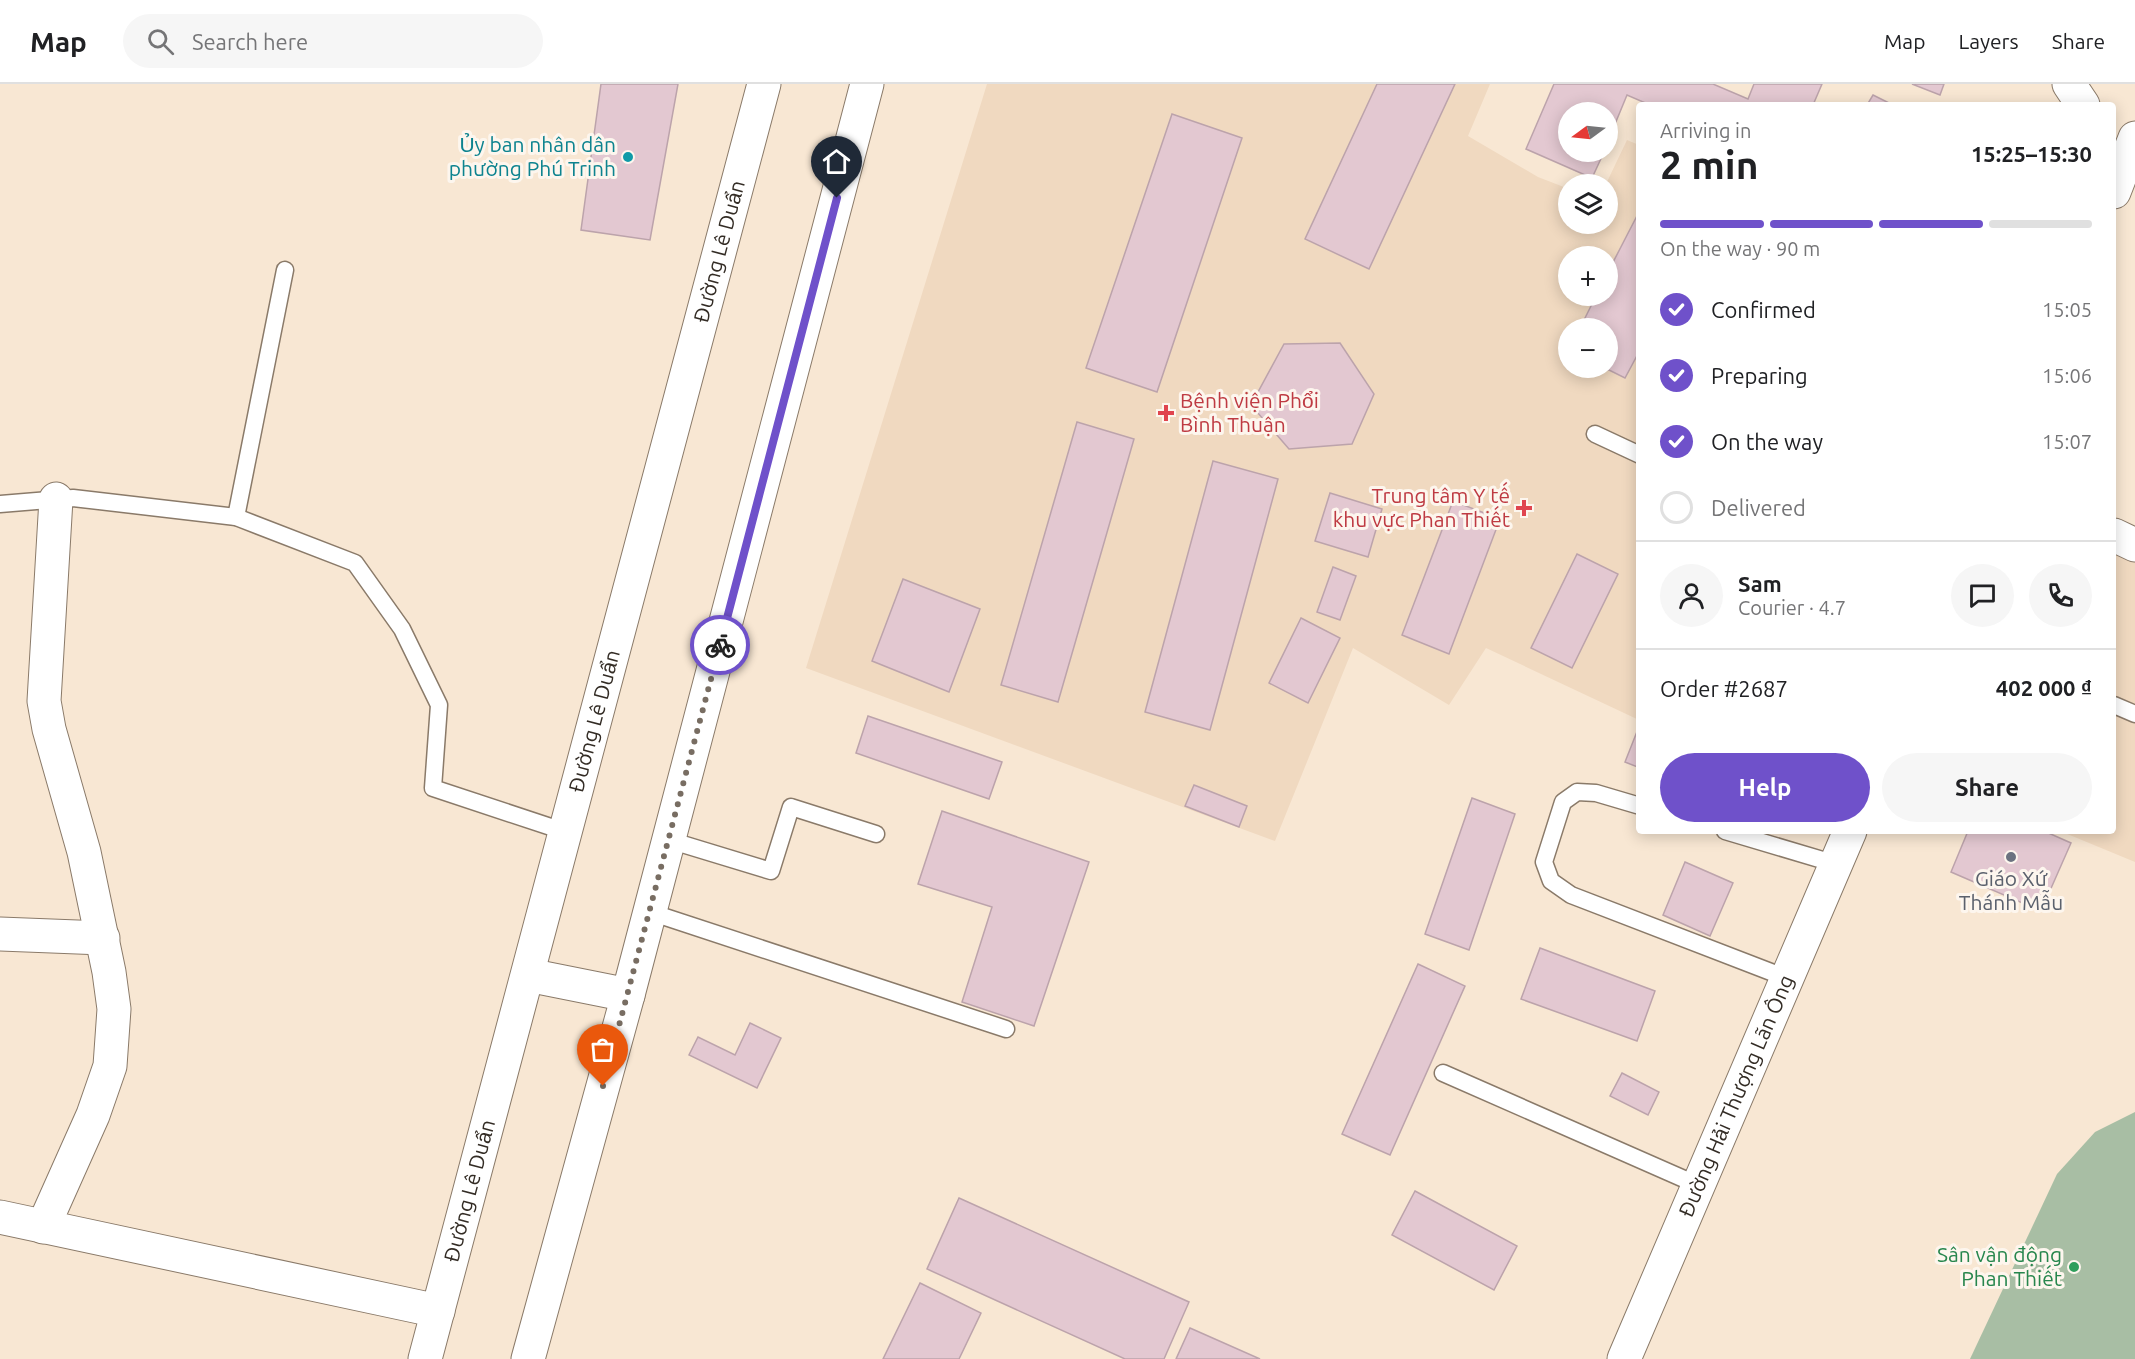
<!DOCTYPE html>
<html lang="en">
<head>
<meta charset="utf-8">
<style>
  :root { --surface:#fff; --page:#f6f6f6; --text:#202124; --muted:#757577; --line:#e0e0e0; --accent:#6f51ca }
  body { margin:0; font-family:Ubuntu,sans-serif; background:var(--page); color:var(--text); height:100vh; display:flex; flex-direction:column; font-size:22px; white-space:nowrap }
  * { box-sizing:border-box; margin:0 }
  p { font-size:20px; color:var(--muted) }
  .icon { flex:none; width:33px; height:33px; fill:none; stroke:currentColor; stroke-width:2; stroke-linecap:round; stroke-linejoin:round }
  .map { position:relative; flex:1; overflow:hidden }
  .details { position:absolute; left:1636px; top:18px; width:480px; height:732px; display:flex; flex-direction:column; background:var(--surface); border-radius:6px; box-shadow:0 3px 15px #0003 }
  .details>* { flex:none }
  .needle { width:39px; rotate:255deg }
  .controls { position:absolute; left:1558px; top:18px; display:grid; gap:12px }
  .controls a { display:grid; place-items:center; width:60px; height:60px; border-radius:50%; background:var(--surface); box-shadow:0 3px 15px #0003; font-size:30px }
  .pin { position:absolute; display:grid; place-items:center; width:51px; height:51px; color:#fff; margin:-62px -26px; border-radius:50% 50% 50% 0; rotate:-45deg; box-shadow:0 0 6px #0007 }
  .pin .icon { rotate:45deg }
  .courier { position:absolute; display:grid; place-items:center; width:60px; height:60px; margin:-30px; border:4px solid #6f51ca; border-radius:50%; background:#fff; color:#222; box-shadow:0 2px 8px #0007 }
  .summary em { font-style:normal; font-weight:700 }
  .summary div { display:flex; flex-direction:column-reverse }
  .summary { display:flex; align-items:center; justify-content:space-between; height:102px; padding:0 24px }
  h1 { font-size:39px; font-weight:700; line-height:45px }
  .bar { display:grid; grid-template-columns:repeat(4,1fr); gap:9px 6px; align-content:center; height:72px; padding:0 24px }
  .bar i { height:8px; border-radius:4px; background:var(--line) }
  .bar .selected { background:var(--accent) }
  .bar p { grid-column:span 4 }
  .line { display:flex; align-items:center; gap:15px; padding:0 24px; border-top:2px solid var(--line) }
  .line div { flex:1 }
  .round { display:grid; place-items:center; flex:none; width:63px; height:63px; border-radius:32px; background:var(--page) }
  ol { padding:0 24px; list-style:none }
  li { display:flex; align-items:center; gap:18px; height:66px }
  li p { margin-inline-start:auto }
  li .icon { padding:6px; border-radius:50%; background:var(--accent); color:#fff; stroke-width:4 }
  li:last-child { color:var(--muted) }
  li i { width:33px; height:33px; border:3px solid var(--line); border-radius:50% }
  .cta { display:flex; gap:12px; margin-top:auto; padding:12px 24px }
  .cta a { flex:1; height:69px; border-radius:36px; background:var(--accent); color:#fff; font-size:24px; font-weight:700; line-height:69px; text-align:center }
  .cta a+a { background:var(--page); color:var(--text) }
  header { display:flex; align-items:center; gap:36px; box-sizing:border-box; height:84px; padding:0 30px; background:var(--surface); border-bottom:2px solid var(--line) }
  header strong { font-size:28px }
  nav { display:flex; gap:33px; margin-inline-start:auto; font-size:21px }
  .search { width:420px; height:54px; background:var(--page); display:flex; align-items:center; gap:15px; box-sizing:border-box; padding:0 21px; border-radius:33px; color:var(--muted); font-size:22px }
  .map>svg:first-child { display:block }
  .built { fill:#f0d9c0; fill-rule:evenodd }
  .green { fill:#a8bea4 }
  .building { fill:#e3c8d1; stroke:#bca3ab; stroke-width:1.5 }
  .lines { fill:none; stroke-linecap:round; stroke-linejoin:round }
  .service-casing { stroke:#8a7a69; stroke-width:19 }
  .minor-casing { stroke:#8a7a69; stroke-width:35 }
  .tertiary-casing { stroke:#8a7a69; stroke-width:35 }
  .secondary-casing { stroke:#8a7a69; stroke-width:35 }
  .service { stroke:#fff; stroke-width:16 }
  .minor { stroke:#fff; stroke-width:33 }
  .tertiary { stroke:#fff; stroke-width:33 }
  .secondary { stroke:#fff; stroke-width:33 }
  .done { stroke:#786d62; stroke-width:6; stroke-dasharray:0 10.8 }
  .route { stroke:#6f51ca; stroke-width:8 }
  .culture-dot { fill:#0f9aa8; stroke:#fdf6ee; stroke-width:2 }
  .health-dot { fill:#e0444e; stroke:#fdf6ee; stroke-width:2 }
  .worship-dot { fill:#6b7280; stroke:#fdf6ee; stroke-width:2 }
  .leisure-dot { fill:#2e9e5b; stroke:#fdf6ee; stroke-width:2 }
  .labels { text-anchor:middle; stroke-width:6; stroke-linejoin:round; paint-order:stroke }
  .culture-label { font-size:21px; fill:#0d838f; stroke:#fdf6ee; text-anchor:end }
  .street-label { font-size:21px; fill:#332c25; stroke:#fdf6ee }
  .health-label { font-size:21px; fill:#be3a42; stroke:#fdf6ee; text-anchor:start }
  .worship-label { font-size:21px; fill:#5b616d; stroke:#fdf6ee }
  .leisure-label { font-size:21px; fill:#27864d; stroke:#fdf6ee; text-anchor:end }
</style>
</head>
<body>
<header>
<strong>Map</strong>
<div class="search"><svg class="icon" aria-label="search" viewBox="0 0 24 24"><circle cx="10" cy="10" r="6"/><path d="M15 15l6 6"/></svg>Search here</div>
<nav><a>Map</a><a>Layers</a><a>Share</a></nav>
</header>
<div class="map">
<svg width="2135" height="1275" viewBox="0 0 2135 1275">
  <rect width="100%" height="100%" fill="#f8e7d3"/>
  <g class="built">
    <path d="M987,0H1490L1468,52L1538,93L1569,105V140H1608V100H1606L1627,56L1639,61V636L1486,564L1449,621L1353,564L1275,757L806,584ZM1569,172H1608V212H1569ZM1569,244H1608V284H1569Z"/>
    <path d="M2114,468L2135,478V778L2060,747H2114Z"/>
  </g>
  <path class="green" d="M2135,1028V1275H1970L2057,1090L2095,1048Z"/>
  <g class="building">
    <path d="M601,0H678L650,156L581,146Z"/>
    <path d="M1377,0H1455L1369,185L1305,155Z"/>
    <path d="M1554,0H1713L1748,15L1754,0H1822L1813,21H1650L1627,11L1608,57V28H1569V68H1604L1592,94L1526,65Z"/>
    <path d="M1912,0H1944L1940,11Z"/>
    <path d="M1873,11L1893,21H1867Z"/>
    <path d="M1172,30L1242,54L1157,308L1086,284Z"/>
    <path d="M1640,126V266L1625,294L1605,284H1608V244H1580L1596,212H1608V188Z"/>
    <path d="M1340,259L1374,310L1352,360L1289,365L1251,321L1284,260Z"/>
    <path d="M1077,338L1134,355L1058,618L1001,601Z"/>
    <path d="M1213,377L1278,395L1210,646L1145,628Z"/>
    <path d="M1330,409L1382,425L1368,473L1315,457Z"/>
    <path d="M1453,417L1500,435L1449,570L1402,551Z"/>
    <path d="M1577,470L1618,490L1572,584L1531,564Z"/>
    <path d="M1333,483L1356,492L1340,536L1317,528Z"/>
    <path d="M903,495L980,525L949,608L872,577Z"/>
    <path d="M1301,534L1340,554L1308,619L1269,599Z"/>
    <path d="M868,632L1002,678L989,715L856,669Z"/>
    <path d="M1638,645L1640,646V684L1625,678Z"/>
    <path d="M1194,701L1247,722L1239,743L1185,722Z"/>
    <path d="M1472,714L1515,730L1469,866L1425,850Z"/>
    <path d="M942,727L1089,778L1034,942L962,918L992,823L918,800Z"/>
    <path d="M1968,747H2044L2071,759L2041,827L1951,788Z"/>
    <path d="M1685,778L1733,799L1710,852L1663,831Z"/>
    <path d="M1540,864L1655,907L1637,957L1521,915Z"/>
    <path d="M1418,880L1465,902L1390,1071L1342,1050Z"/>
    <path d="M750,939L781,954L757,1004L689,971L698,953L735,971Z"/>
    <path d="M1622,989L1659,1008L1648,1031L1610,1012Z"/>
    <path d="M1415,1107L1517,1162L1494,1206L1392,1151Z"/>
    <path d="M959,1114L1189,1218L1164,1275H1125L927,1185Z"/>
    <path d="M920,1199L981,1229L959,1275H883Z"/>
    <path d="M1190,1244L1260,1275H1176Z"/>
  </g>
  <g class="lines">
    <g class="service-casing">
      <g id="service">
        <path d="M1595,350L1640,371"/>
        <path d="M0,420L73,414L236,433L355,479L402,545L439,621L433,704L566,748"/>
        <path d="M236,433L285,186"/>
        <path d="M2114,621L2135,630"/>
        <path d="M1640,722L1596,709L1577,708L1563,718L1544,778L1551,797L1571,811L1789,895"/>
        <path d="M1725,747L1836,780"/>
        <path d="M669,756L771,787L791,723L876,750"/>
        <path d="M650,828L1006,945"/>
        <path d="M1443,989L1700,1102"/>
      </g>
    </g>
    <g class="minor-casing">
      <g id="minor">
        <path d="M2114,451L2135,461"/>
        <path d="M0,850L103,854"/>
        <path d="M0,1133L438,1227"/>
        <path d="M43,1143L93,1031L110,982L114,925L109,888L84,768L49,645L44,617L56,415"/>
      </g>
    </g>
    <g class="tertiary-casing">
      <g id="tertiary">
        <path d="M2069,0L2083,21"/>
        <path d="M2114,108L2135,54"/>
        <path id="s1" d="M1624,1275L1850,747"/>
      </g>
    </g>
    <g class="secondary-casing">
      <g id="secondary">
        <path d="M528,891L628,911"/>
        <path id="s2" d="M425,1275L764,0"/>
        <path d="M528,1275L628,911L867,0"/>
      </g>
    </g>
    <use href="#service" class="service"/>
    <use href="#minor" class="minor"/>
    <use href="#tertiary" class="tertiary"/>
    <use href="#secondary" class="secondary"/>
  </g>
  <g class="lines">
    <path class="done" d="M603,1002L720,561"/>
    <path class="route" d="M720,561L837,114"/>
  </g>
  <circle class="culture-dot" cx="628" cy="73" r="6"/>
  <g class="health-dot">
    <path d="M1163 320h6v6h6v6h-6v6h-6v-6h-6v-6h6z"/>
    <path d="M1521 415h6v6h6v6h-6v6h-6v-6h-6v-6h6z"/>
  </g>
  <circle class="worship-dot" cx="2011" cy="773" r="6"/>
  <circle class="leisure-dot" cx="2074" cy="1183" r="6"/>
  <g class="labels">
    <g class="culture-label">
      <text x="616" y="68">Ủy ban nhân dân<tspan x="616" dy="24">phường Phú Trinh</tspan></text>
    </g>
    <g class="street-label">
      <text dy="7" stroke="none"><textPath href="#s2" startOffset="1146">Đường Lê Duẩn</textPath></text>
      <text dy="7" stroke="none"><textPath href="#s2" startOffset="660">Đường Lê Duẩn</textPath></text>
      <text dy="7" stroke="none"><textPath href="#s1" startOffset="286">Đường Hải Thượng Lãn Ông</textPath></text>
      <text dy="7" stroke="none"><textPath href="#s2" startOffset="174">Đường Lê Duẩn</textPath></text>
    </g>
    <g class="health-label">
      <text x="1180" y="324">Bệnh viện Phổi<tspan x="1180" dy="24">Bình Thuận</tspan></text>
      <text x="1510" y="419" text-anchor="end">Trung tâm Y tế<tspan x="1510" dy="24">khu vực Phan Thiết</tspan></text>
    </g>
    <g class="worship-label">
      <text x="2011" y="802">Giáo Xứ<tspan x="2011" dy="24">Thánh Mẫu</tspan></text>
    </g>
    <g class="leisure-label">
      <text x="2062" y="1178">Sân vận động<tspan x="2062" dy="24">Phan Thiết</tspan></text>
    </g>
  </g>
</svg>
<div class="controls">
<a><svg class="needle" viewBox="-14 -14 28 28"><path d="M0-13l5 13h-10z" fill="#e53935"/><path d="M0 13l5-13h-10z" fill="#757577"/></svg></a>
<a><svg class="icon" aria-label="layers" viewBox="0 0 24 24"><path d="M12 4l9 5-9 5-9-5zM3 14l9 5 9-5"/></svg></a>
<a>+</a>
<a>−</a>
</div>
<div class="pin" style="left:603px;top:1002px;background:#ea580c"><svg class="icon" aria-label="bag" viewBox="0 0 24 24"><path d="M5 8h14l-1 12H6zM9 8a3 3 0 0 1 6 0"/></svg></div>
<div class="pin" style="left:837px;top:114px;background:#1f2937"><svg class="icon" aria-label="home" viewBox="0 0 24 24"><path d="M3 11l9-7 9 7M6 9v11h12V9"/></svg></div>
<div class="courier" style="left:720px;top:561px"><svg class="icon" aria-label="bike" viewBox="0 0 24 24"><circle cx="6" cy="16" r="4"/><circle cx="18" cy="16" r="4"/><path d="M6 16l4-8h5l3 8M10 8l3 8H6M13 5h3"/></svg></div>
<section class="details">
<div class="summary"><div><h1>2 min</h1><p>Arriving in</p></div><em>15:25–15:30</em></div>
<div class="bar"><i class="selected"></i><i class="selected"></i><i class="selected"></i><i></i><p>On the way · 90 m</p></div>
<ol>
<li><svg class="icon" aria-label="check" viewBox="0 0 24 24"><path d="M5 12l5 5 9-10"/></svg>Confirmed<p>15:05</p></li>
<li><svg class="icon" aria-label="check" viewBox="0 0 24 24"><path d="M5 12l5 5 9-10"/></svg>Preparing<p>15:06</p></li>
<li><svg class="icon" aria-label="check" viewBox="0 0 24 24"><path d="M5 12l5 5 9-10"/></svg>On the way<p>15:07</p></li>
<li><i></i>Delivered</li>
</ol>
<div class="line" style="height:108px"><a class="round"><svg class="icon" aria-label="person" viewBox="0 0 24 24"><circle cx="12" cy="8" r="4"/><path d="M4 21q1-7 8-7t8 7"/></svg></a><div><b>Sam</b><p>Courier · 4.7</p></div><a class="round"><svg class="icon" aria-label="chat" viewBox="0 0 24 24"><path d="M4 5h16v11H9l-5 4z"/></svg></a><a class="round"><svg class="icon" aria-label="phone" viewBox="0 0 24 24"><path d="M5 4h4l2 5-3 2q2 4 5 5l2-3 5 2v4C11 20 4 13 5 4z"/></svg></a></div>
<div class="line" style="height:78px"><div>Order #2687</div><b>402 000 ₫</b></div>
<div class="cta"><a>Help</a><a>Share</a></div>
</section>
</div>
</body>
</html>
